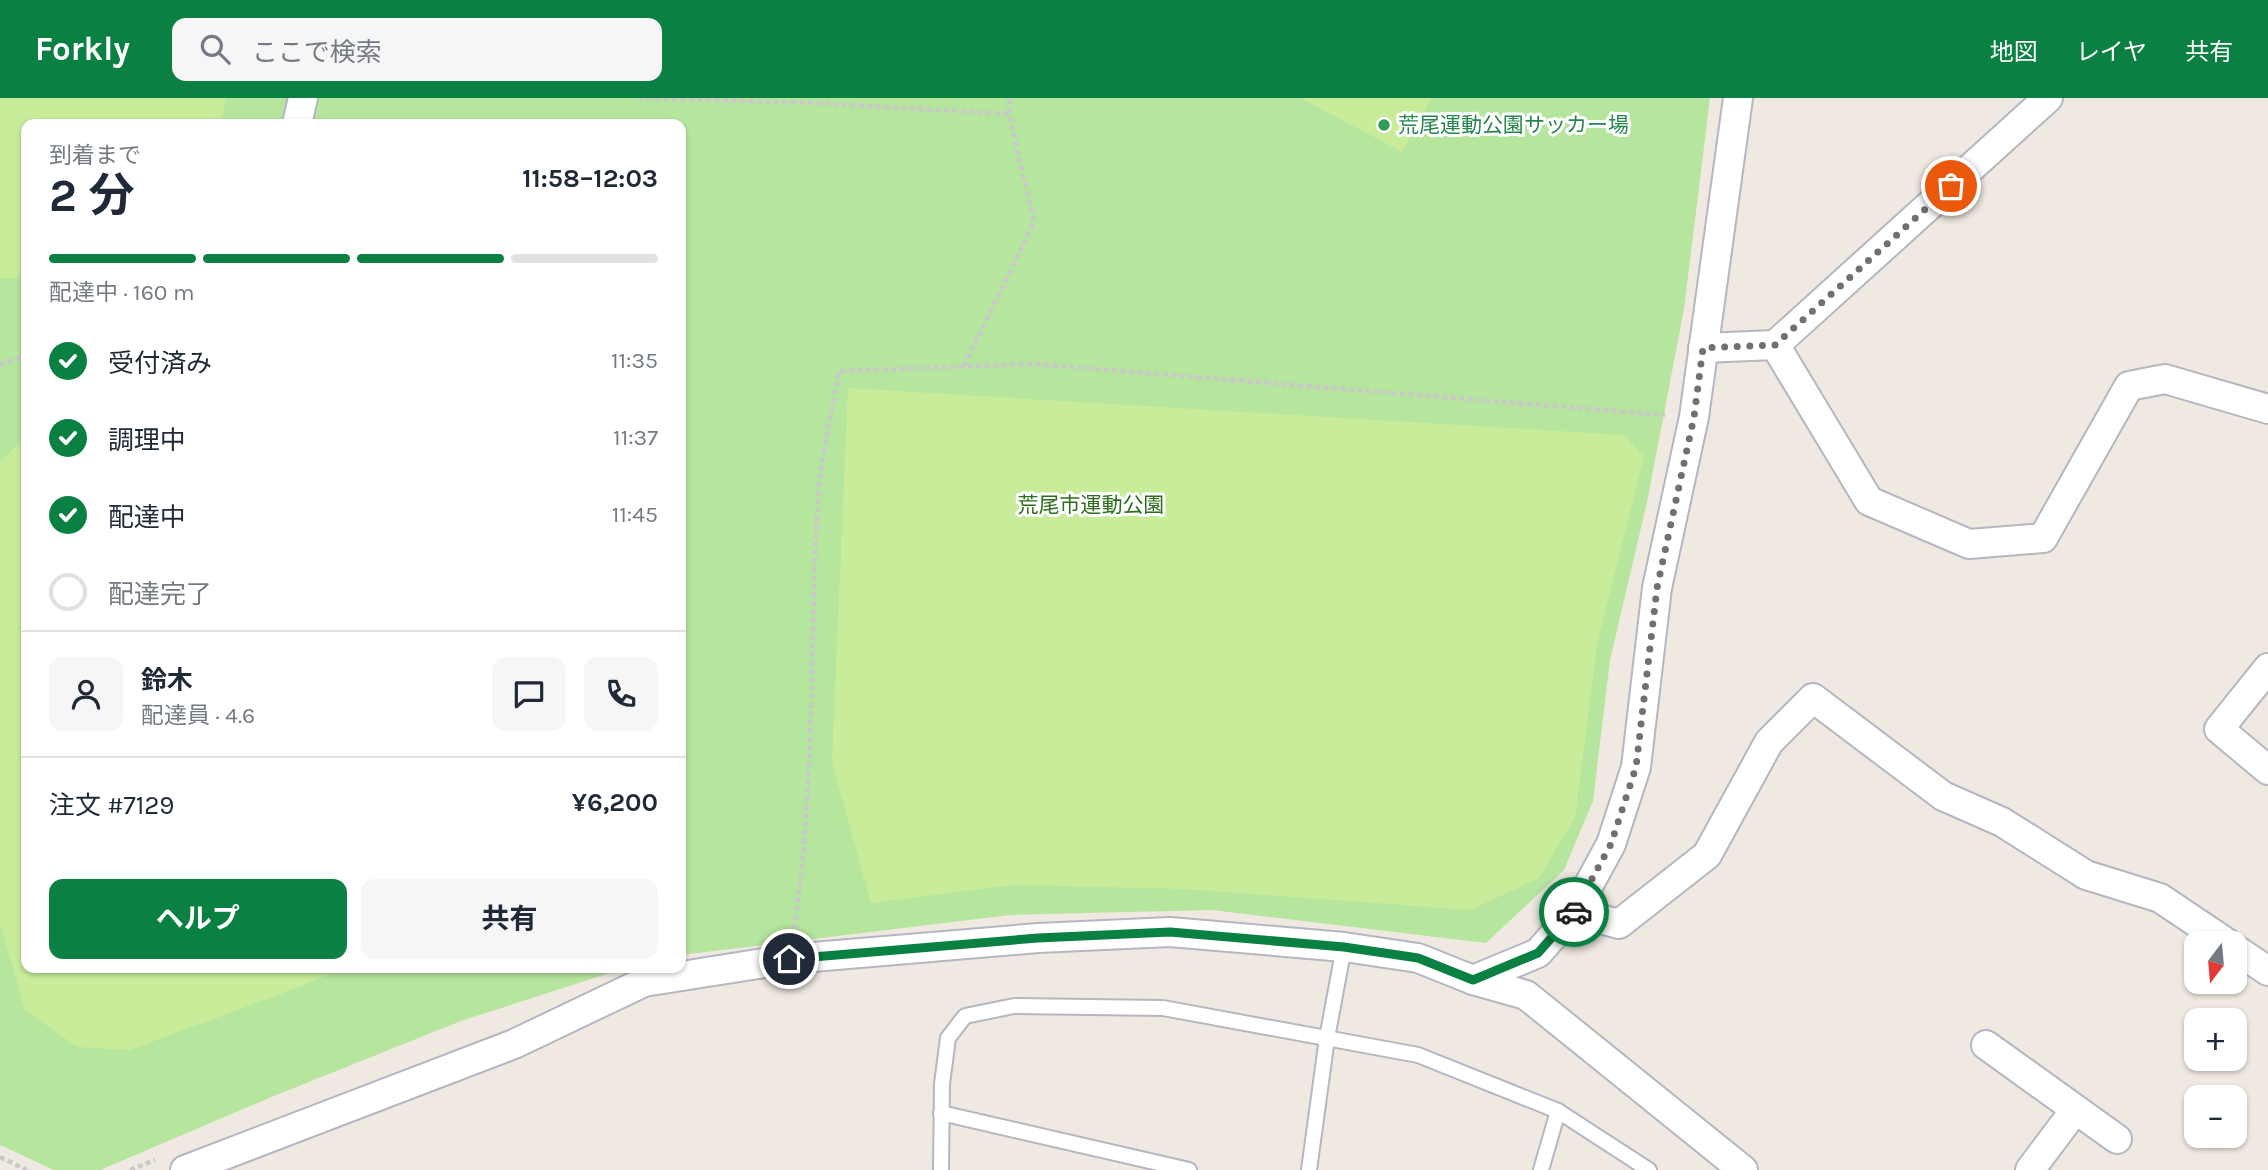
<!DOCTYPE html>
<html lang="ja">
<head>
<meta charset="utf-8">
<style>
  :root { --surface:#fff; --page:#f6f6f7; --text:#1f2937; --muted:#747a83; --line:#e0e1e3; --accent:#0b8043 }
  body { margin:0; font-family:Karla,"Noto Sans JP",sans-serif; background:var(--page); color:var(--text); height:100vh; display:flex; flex-direction:column; font-size:26px; white-space:nowrap }
  * { box-sizing:border-box; margin:0 }
  p { font-size:23px; color:var(--muted) }
  .icon { flex:none; width:38px; height:38px; fill:none; stroke:currentColor; stroke-width:2; stroke-linecap:round; stroke-linejoin:round }
  .map { position:relative; flex:1; overflow:hidden }
  .sheet { position:absolute; left:21px; top:21px; width:665px; height:854px; display:flex; flex-direction:column; background:var(--surface); border-radius:14px; box-shadow:0 2px 5px #0004 }
  .sheet>* { flex:none }
  .needle { width:46px; rotate:196deg }
  .tools { position:absolute; left:2184px; top:833px; display:grid; gap:14px }
  .tools a { display:grid; place-items:center; width:63px; height:63px; border-radius:14px; background:var(--surface); box-shadow:0 2px 5px #0004; font-size:35px }
  .pin { position:absolute; display:grid; place-items:center; width:60px; height:60px; color:#fff; margin:-30px; border:4px solid #fff; border-radius:50%; box-shadow:0 2px 7px #0007 }
  .courier { position:absolute; display:grid; place-items:center; width:70px; height:70px; margin:-35px; border:5px solid #0b8043; border-radius:50%; background:#fff; color:#222; box-shadow:0 2px 9px #0007 }
  .headline em { font-style:normal; font-weight:700 }
  .headline div { display:flex; flex-direction:column-reverse }
  .headline { display:flex; align-items:center; justify-content:space-between; height:119px; padding:0 28px }
  h1 { font-size:46px; font-weight:700; line-height:52px }
  .bar { display:grid; grid-template-columns:repeat(4,1fr); gap:10px 7px; align-content:center; height:84px; padding:0 28px }
  .bar i { height:9px; border-radius:5px; background:var(--line) }
  .bar .active { background:var(--accent) }
  .bar p { grid-column:span 4 }
  .line { display:flex; align-items:center; gap:18px; padding:0 28px; border-top:2px solid var(--line) }
  .line div { flex:1 }
  .round { display:grid; place-items:center; flex:none; width:74px; height:74px; border-radius:14px; background:var(--page) }
  ol { padding:0 28px; list-style:none }
  li { display:flex; align-items:center; gap:21px; height:77px }
  li p { margin-inline-start:auto }
  li .icon { padding:7px; border-radius:50%; background:var(--accent); color:#fff; stroke-width:4 }
  li:last-child { color:var(--muted) }
  li i { width:38px; height:38px; border:4px solid var(--line); border-radius:50% }
  .button { display:flex; gap:14px; margin-top:auto; padding:14px 28px }
  .button a { flex:1; height:80px; border-radius:14px; background:var(--accent); color:#fff; font-size:28px; font-weight:700; line-height:80px; text-align:center }
  .button a+a { background:var(--page); color:var(--text) }
  header { display:flex; align-items:center; gap:42px; box-sizing:border-box; height:98px; padding:0 35px; background:var(--accent); color:#fff }
  header strong { font-size:33px }
  nav { display:flex; gap:38px; margin-inline-start:auto; font-size:24px }
  .search { width:490px; height:63px; background:var(--page); display:flex; align-items:center; gap:18px; box-sizing:border-box; padding:0 24px; border-radius:14px; color:var(--muted); font-size:26px }
  .map>svg:first-child { display:block }
  .green { fill:#b6e59e }
  .pitch { fill:#c9ec9a }
  .lines { fill:none; stroke-linecap:round; stroke-linejoin:round }
  .service-casing { stroke:#b4b7c1; stroke-width:18 }
  .minor-casing { stroke:#b4b7c1; stroke-width:32 }
  .path { stroke:#c9c9c9; stroke-width:4.5; stroke-dasharray:5 3.5; stroke-linecap:butt }
  .service { stroke:#fff; stroke-width:14 }
  .minor { stroke:#fff; stroke-width:28 }
  .done { stroke:#726f6d; stroke-width:7; stroke-dasharray:0 12.6 }
  .route { stroke:#0b8043; stroke-width:9 }
  .leisure-dot { fill:#2e9e5b; stroke:#fff; stroke-width:2.5 }
  .labels { text-anchor:middle; stroke-width:6; stroke-linejoin:round; paint-order:stroke }
  .leisure-label { font-size:21px; fill:#27864d; stroke:#fff; text-anchor:start }
  .park-label { font-size:21px; fill:#2c6e1b; stroke:#fff }
</style>
</head>
<body>
<header>
<strong>Forkly</strong>
<div class="search"><svg class="icon" aria-label="search" viewBox="0 0 24 24"><circle cx="10" cy="10" r="6"/><path d="M15 15l6 6"/></svg>ここで検索</div>
<nav><a>地図</a><a>レイヤ</a><a>共有</a></nav>
</header>
<div class="map">
<svg width="2268" height="1072" viewBox="0 0 2268 1072">
  <rect width="100%" height="100%" fill="#efe9e1"/>
  <path class="green" d="M0,0H1710L1684,211L1647,404L1610,562L1593,703L1564,772L1486,845L1212,812L1010,817L681,857V26H26V870H625L461,923L269,1000L100,1072H54L0,1047Z"/>
  <g class="pitch">
    <path d="M0,0H226L222,26H26V177L15,180H0Z"/>
    <path d="M1301,0H1432L1402,54Z"/>
    <path d="M848,290L1624,337L1644,359L1598,541L1575,719L1539,780L1470,812L1185,791L1014,787L871,805L832,664Z"/>
    <path d="M26,339V870H342L307,886L130,952L77,949L25,912L0,825V364Z"/>
  </g>
  <g class="lines">
    <g class="service-casing">
      <g id="service">
        <path d="M941,1015L1189,1072"/>
        <path d="M941,1072L942,986L948,940L965,918L1014,908L1163,910L1418,957L1558,1013L1649,1072"/>
        <path d="M1309,1072L1327,940L1344,849"/>
        <path d="M1541,1072L1558,1013"/>
      </g>
    </g>
    <g class="minor-casing">
      <g id="minor">
        <path d="M297,26L303,0"/>
        <path d="M1775,247L1869,403L1969,446L2043,440L2129,288L2165,281L2268,311"/>
        <path d="M1703,250L1775,247L2048,0"/>
        <path d="M2268,570L2219,631L2268,672"/>
        <path d="M1574,814L1619,826L1707,757L1769,644L1813,600L1943,698L2002,724L2086,777L2160,800L2227,845"/>
        <path d="M2235,851L2268,873"/>
        <path d="M1473,882L1538,855L1574,814L1611,746L1636,669L1657,490L1694,319L1738,0"/>
        <path d="M1986,947L2117,1041"/>
        <path d="M185,1072L514,946L644,884L789,861L1038,840L1170,834L1344,849L1418,860L1473,882L1526,897L1743,1072"/>
        <path d="M2030,1072L2075,1012"/>
      </g>
    </g>
    <g class="path">
      <path d="M638,0L813,5L1009,16"/>
      <path d="M0,267L26,257"/>
      <path d="M964,268L1034,124L1009,16V0"/>
      <path d="M794,830C816,687 809,543 818,399C821,359 832,314 839,273L1034,266L1665,317"/>
      <path d="M0,1059L27,1072"/>
      <path d="M130,1072L155,1062"/>
    </g>
    <use href="#service" class="service"/>
    <use href="#minor" class="minor"/>
  </g>
  <g class="lines">
    <path class="done" d="M1574,814L1611,746L1636,669L1657,490L1694,319L1703,250L1775,247L1951,88"/>
    <path class="route" d="M789,861L1038,840L1170,834L1344,849L1418,860L1473,882L1538,855L1574,814"/>
  </g>
  <circle class="leisure-dot" cx="1384" cy="27" r="7"/>
  <g class="labels">
    <g class="leisure-label">
      <text x="1398" y="34">荒尾運動公園サッカー場</text>
    </g>
    <g class="park-label">
      <text x="1091" y="414">荒尾市運動公園</text>
    </g>
  </g>
</svg>
<div class="tools">
<a><svg class="needle" viewBox="-14 -14 28 28"><path d="M0-13l5 13h-10z" fill="#e53935"/><path d="M0 13l5-13h-10z" fill="#747a83"/></svg></a>
<a>+</a>
<a>−</a>
</div>
<div class="pin" style="left:1951px;top:88px;background:#ea580c"><svg class="icon" aria-label="bag" viewBox="0 0 24 24"><path d="M5 8h14l-1 12H6zM9 8a3 3 0 0 1 6 0"/></svg></div>
<div class="pin" style="left:789px;top:861px;background:#1f2937"><svg class="icon" aria-label="home" viewBox="0 0 24 24"><path d="M3 11l9-7 9 7M6 9v11h12V9"/></svg></div>
<div class="courier" style="left:1574px;top:814px"><svg class="icon" aria-label="car" viewBox="0 0 24 24"><path d="M5 17H2v-5l4-1 3-4h7l3 4 3 1v5h-3M9 17h6M6 11h13"/><circle cx="7" cy="17" r="2"/><circle cx="17" cy="17" r="2"/></svg></div>
<section class="sheet">
<div class="headline"><div><h1>2 分</h1><p>到着まで</p></div><em>11:58–12:03</em></div>
<div class="bar"><i class="active"></i><i class="active"></i><i class="active"></i><i></i><p>配達中 · 160 m</p></div>
<ol>
<li><svg class="icon" aria-label="check" viewBox="0 0 24 24"><path d="M5 12l5 5 9-10"/></svg>受付済み<p>11:35</p></li>
<li><svg class="icon" aria-label="check" viewBox="0 0 24 24"><path d="M5 12l5 5 9-10"/></svg>調理中<p>11:37</p></li>
<li><svg class="icon" aria-label="check" viewBox="0 0 24 24"><path d="M5 12l5 5 9-10"/></svg>配達中<p>11:45</p></li>
<li><i></i>配達完了</li>
</ol>
<div class="line" style="height:126px"><a class="round"><svg class="icon" aria-label="person" viewBox="0 0 24 24"><circle cx="12" cy="8" r="4"/><path d="M4 21q1-7 8-7t8 7"/></svg></a><div><b>鈴木</b><p>配達員 · 4.6</p></div><a class="round"><svg class="icon" aria-label="chat" viewBox="0 0 24 24"><path d="M4 5h16v11H9l-5 4z"/></svg></a><a class="round"><svg class="icon" aria-label="phone" viewBox="0 0 24 24"><path d="M5 4h4l2 5-3 2q2 4 5 5l2-3 5 2v4C11 20 4 13 5 4z"/></svg></a></div>
<div class="line" style="height:91px"><div>注文 #7129</div><b>¥6,200</b></div>
<div class="button"><a>ヘルプ</a><a>共有</a></div>
</section>
</div>
</body>
</html>
